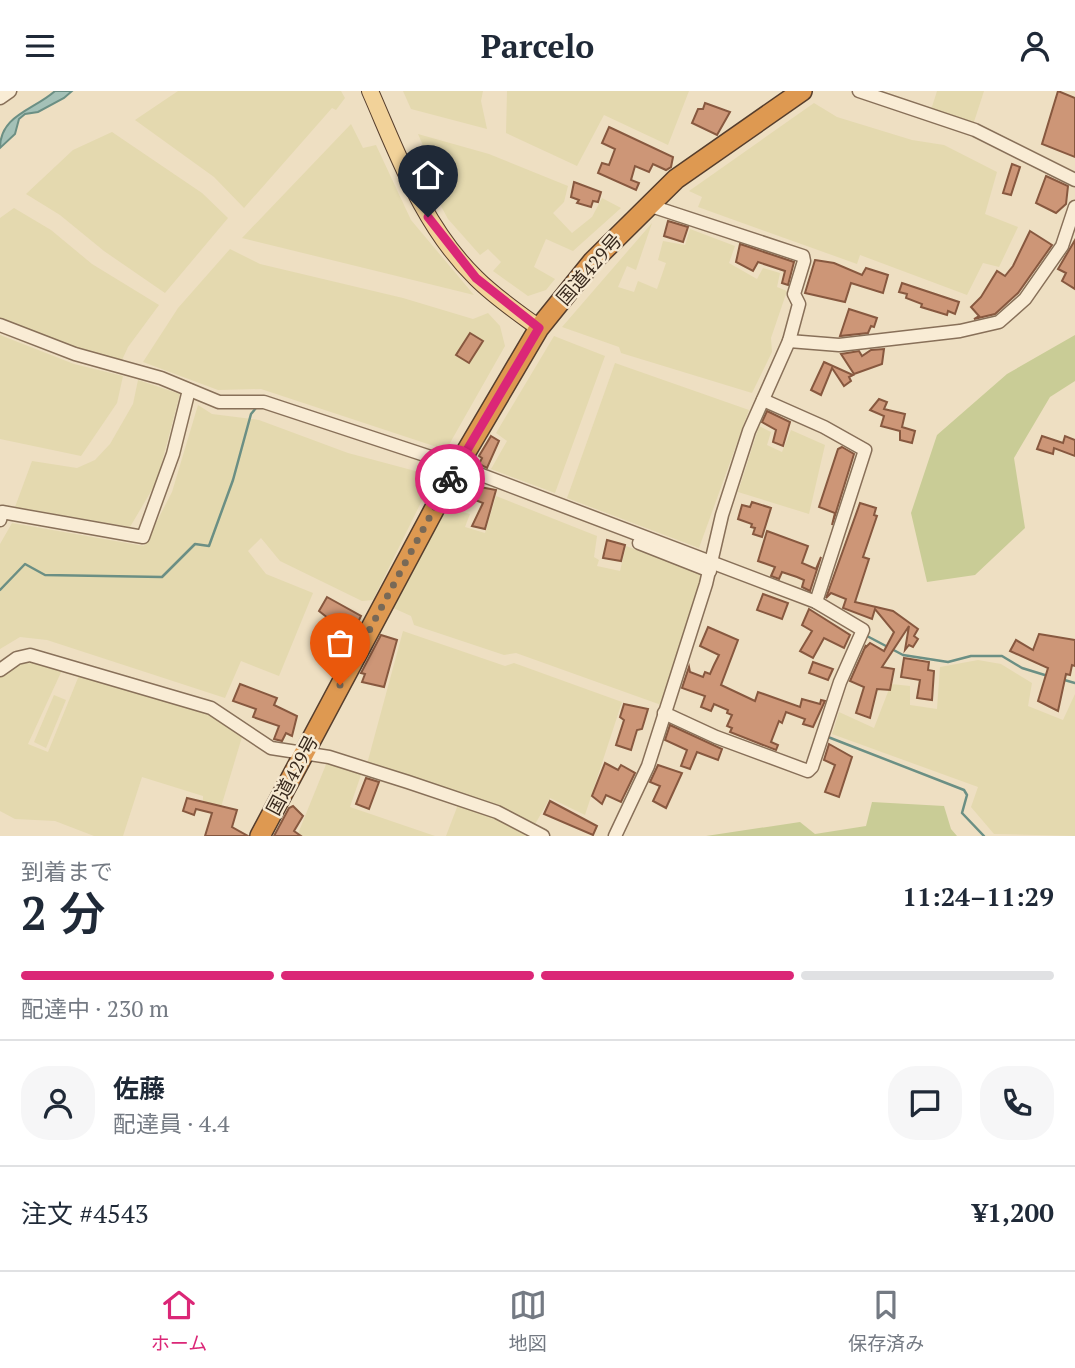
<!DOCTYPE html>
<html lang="ja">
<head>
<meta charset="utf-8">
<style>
  :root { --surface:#fff; --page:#f6f6f7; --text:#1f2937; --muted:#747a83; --line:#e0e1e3; --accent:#db2777 }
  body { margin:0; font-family:"PT Serif","Noto Sans JP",serif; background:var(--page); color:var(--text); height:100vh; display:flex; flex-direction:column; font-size:26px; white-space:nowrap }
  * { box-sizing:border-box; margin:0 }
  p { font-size:23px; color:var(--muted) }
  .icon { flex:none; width:38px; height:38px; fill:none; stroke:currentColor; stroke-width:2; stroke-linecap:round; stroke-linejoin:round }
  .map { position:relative; height:745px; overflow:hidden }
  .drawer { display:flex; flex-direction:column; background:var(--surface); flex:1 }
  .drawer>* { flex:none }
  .pin { position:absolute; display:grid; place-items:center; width:60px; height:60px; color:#fff; margin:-72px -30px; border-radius:50% 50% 50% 0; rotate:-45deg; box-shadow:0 0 7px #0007 }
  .pin .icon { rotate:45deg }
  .courier { position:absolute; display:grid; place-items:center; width:70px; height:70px; margin:-35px; border:5px solid #db2777; border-radius:50%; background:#fff; color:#222; box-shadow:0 2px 9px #0007 }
  .head em { font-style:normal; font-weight:600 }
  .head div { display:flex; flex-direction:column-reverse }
  .head { display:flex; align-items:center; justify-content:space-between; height:119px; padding:0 21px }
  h1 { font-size:46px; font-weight:600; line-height:52px }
  .bar { display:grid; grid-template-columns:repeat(4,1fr); gap:10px 7px; align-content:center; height:84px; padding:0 21px }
  .bar i { height:9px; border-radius:5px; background:var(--line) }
  .bar .current { background:var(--accent) }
  .bar p { grid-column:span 4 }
  .line { display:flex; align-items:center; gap:18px; padding:0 21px; border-top:2px solid var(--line) }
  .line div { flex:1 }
  .round { display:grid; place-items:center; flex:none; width:74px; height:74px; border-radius:28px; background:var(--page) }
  header { display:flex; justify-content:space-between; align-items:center; height:91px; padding:0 21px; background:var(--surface); font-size:32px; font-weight:600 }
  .tab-bar { display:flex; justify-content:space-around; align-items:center; height:98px; border-top:2px solid var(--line); background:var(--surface); font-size:19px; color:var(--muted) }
  .tab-bar a { display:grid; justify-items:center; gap:4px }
  .tab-bar .current { color:var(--accent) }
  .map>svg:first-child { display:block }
  .farmland { fill:#e4d9af }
  .green { fill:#c9cc96 }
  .water { fill:#a4c1b7; stroke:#6b8f84; stroke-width:2 }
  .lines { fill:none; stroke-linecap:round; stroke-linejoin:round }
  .stream { stroke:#6b8f84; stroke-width:2.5 }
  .building { fill:#cd9677; stroke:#87583f; stroke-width:2 }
  .minor-casing { stroke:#887059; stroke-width:15 }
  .major-casing { stroke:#563e2d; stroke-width:18 }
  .highway-casing { stroke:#563e2d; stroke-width:22 }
  .minor { stroke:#f9ecd5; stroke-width:12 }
  .major { stroke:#f2d299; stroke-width:16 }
  .highway { stroke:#de9951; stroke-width:19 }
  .done { stroke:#786957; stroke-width:7; stroke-dasharray:0 12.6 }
  .route { stroke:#db2777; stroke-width:9 }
  .labels { text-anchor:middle; stroke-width:5; stroke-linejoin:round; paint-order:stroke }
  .street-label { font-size:19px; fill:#38291d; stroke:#f6e9d1 }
</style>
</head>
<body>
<header><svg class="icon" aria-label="menu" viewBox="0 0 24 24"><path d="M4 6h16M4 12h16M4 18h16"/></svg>Parcelo<svg class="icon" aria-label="person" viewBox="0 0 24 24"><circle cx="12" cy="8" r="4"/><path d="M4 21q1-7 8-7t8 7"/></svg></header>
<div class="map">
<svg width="1075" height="745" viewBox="0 0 1075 745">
  <rect width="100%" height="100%" fill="#eedfc2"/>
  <g class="farmland">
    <path d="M178,0H341L345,7L336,19L332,17L244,117L214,86L135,29Z"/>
    <path d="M403,0H483L481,10L487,38L411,18Z"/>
    <path d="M507,0H689L668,54L604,24L577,75L506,42Z"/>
    <path d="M937,0H984L973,34L931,19Z"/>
    <path d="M814,12L837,26L912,49L944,54L997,81L985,123L1018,136L999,176L983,172L967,204L860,164L857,173L698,116L702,106L689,100Z"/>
    <path d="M351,33L363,57L376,54L411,129L474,204L242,147Z"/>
    <path d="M112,41L202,102L228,127L165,202L104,160L60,124L26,103L73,59Z"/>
    <path d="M418,43L489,63L568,95L564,111L553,122L572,142L592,126L602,107L621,117L573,160L546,148L534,176L555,188L546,199L528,205L493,180L501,171L488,158L480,164L448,128L427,89L435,82Z"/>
    <path d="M14,117L51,139L92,173L159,214L128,256L122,269L78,257L0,227V127Z"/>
    <path d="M652,132L636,179L627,175L618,196L634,201L638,190L657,198L666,172L658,169L663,150L685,154L690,138L735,155L729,172L757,188L763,177L780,182L777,196L787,200L771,247L772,261L752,302L621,262L619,256L562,236Z"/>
    <path d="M230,158L260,173L403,207L473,228L488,222L500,235L505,255L446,359L261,298L218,299L143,271L178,217Z"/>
    <path d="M0,244L74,273L123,285L117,312L81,365L0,348Z"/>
    <path d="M554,245L605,265L555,402L491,378L507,350L496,342Z"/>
    <path d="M615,272L749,319L699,457L567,407Z"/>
    <path d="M138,289L180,303L157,390L130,436L15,416L32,370L77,377L95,369L110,353L133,313Z"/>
    <path d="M198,314L212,323L259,329L348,362L434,385L373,509L362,510L280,470L261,447L248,460L266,483L313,502L279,585L241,570L225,607L47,549L20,546L0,558V453L12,432L144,455L172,401Z"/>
    <path d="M759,335L771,341L767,354L782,361L791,339L825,354L809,423L738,401Z"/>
    <path d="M496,405L597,445L594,466L599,469L597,475L620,480L626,455L704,484L664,615L516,562L504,564L414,534L411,525L391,516L443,416L470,423L465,436L485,442Z"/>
    <path d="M403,540L505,575L514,572L622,611L585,724L550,707L534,735L367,673Z"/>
    <path d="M25,569L63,577L28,653L48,661L80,582L208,619L225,630L242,646L221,716L203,710V705L142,686L123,745H94L55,730L15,728L0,720V585Z"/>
    <path d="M978,569L1001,573L1032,592L1028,615L1063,629L1075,603V745L994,743L971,716L978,696L832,643L839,621L874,637L891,593L910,595V614L937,618L940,576Z"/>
    <path d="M54,604L66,609L46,657L34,651Z"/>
    <path d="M327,671L362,681L350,716L435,745H297Z"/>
    <path d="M459,711L497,726L526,742L525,745H446Z"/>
  </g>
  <g class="green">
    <path d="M1075,244V290L1050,306L1014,367L1025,437L975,484L927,491L911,422L937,344L1007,283Z"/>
    <path d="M872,711L944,715L951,738L957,745H706L800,731L815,743L866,735Z"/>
  </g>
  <path class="water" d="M55,0H72L64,7L38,21L25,23L19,28L15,43L0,57C0,24 34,19 55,0Z"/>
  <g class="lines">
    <g class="stream">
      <path d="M0,499L25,473L45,484L162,486L195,453L209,455L233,389L251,323L256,317"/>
      <path d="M867,545L903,564L948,571L971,565H1002L1022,577L1048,585"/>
      <path d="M1061,588L1075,592"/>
      <path d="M828,646L964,699L967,704L962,722L984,745"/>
    </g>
  </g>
  <g class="building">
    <path d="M1058,0L1075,7V66L1042,53Z"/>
    <path d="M705,12L730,21L717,44L692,32L698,18H703Z"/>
    <path d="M609,36L673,66L671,76L666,79L653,73L649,81L635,75L631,89L639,92L636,99L598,82L602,72L609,74L615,58L602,52Z"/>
    <path d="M1012,73L1020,76L1011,104L1003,102Z"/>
    <path d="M1046,85L1068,95L1066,113L1056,122L1036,112Z"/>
    <path d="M574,91L601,101L598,111L593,110L591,116L577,112L579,109L571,106Z"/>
    <path d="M668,130L688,136L683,151L664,145Z"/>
    <path d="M1030,140L1052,154L1018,202L995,223L974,228L979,225L971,216L981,206L997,180L1005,185L1013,175Z"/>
    <path d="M1075,149V198L1062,190L1066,182L1058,178Z"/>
    <path d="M740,153L794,171L788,194L782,192L785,180L758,171L753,180L736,171Z"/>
    <path d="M815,169L834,172L862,184L866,177L888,184L883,202L851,192L845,211L805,202Z"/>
    <path d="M902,192L959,211L955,223L948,220L947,224L921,216L922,213L906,207L907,203L899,201Z"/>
    <path d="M849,218L877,227L874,236L871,235L868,242L840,245Z"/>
    <path d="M470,242L483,250L469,272L456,264Z"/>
    <path d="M884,258L882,273L854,283L841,263L859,260L862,265L871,259Z"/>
    <path d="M824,271L853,284L849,286L851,290L844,295L832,277L821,304L811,299Z"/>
    <path d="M879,308L887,311L884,318L905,323L902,336L915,340L912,352L900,349V340L881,335L884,325L870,319Z"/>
    <path d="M767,320L790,331L783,355L773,351L776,339L762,331Z"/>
    <path d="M491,345L499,350L487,377L479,373L482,367L479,365Z"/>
    <path d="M1042,345L1063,352L1065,345L1075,349V365L1054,357L1053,363L1037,358Z"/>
    <path d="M842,356L854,363L832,434L835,422L819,416L838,358Z"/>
    <path d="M480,396L496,399L485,438L472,435L483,412L475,409Z"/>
    <path d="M752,411L771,417L762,446L753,443L755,437L751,436L752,433L738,428L742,414L750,416Z"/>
    <path d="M860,412L876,417L874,424L877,425L863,466L869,468L855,511L893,520L918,538L914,545L918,548L913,556L909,554L905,559L909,535L882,576L894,578L890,599L877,598L870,627L856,622L864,596L850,590L866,554L865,557L870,552L884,560L894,541L875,518L872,528L843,517L846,508L831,502L826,507Z"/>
    <path d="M767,440L808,455L802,472L816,478L821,466L810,500L802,496L804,489L797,486L782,481L779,488L771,485L775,476L758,470Z"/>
    <path d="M607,449L625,454L621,470L603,467Z"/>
    <path d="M763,503L788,512L782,528L757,519Z"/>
    <path d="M327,506L361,525L338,573L322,565L328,555L322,551L333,531L319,520Z"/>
    <path d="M809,518L850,544L844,557L824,547L813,567L800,560L812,540L802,534Z"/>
    <path d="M708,536L738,549L721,594L755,610L758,601L800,616L802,608L820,613L821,609L825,610L813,636L803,633L805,628L786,621L782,632L779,630L771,651L778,654L776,659L730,641L732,637L727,635L732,624L727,622L728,619L714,613L711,620L701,616L705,605L682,597L689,576L690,581L703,586L705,581L710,583L714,574L719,564L700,555Z"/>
    <path d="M1039,543L1075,549V575L1072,574L1070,584L1066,583L1058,620L1038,610L1048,577L1010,560L1016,549L1033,559Z"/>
    <path d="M381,544L397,549L384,596L362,591L365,583L361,582Z"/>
    <path d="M904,567L929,571L928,579L934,580L932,609L917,607L920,589L901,586Z"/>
    <path d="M813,571L833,578L828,589L809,582Z"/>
    <path d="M240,593L277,607L274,614L297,625L292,645L286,642L282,650L274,648L279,635L253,626L256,618L233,610Z"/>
    <path d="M624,613L648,618L642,638L637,639L631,659L616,654L624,629L620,626Z"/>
    <path d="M670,634L722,658L718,669L697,661L690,678L681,675L687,659L665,649Z"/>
    <path d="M829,653L852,666L839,706L825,701L835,674L824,669Z"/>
    <path d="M605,672L618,679L621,674L635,682L621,711L606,704L602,713L592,705Z"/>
    <path d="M658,674L682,682L666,717L653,710L660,695L650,691Z"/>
    <path d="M366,687L379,691L369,718L356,713Z"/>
    <path d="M187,707L237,719L232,736L248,745H205L212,722L196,718L194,724L183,720Z"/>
    <path d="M550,710L597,735L593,744L544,723Z"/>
    <path d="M293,715L303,725L294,740L301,745H274L289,717Z"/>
  </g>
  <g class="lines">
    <g class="minor-casing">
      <g id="minor">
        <path d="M859,0L975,39L1075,89"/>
        <path d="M0,7L10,0"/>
        <path d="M0,234L75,263L161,287L219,311H264L458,375L816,511L863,539L840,591L812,676L808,680L716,646L664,622"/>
        <path d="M789,250L839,254L960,240L999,231L1025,208L1062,155L1075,116"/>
        <path d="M763,309L824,336L865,359L816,511"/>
        <path d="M0,429L2,421L143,446L173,363L189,299"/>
        <path d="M639,452L710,480"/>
        <path d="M0,579L17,567L30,564L211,617L271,657L329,666L408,691L497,721L543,745"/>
        <path d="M615,745L648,675L706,493L722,424L749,340L789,250L799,213L794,203L804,170L803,165L648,114"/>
      </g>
    </g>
    <g class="major-casing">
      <path id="major" d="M370,0C399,66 423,135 476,187C495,206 517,221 539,237"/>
    </g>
    <g class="highway-casing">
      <path id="highway" d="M260,745L453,383L539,237L593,170L676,88L802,0"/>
    </g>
    <use href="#minor" class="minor"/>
    <use href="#major" class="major"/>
    <use href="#highway" class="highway"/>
  </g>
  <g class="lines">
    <path class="done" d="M340,594L450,388"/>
    <path class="route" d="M428,126L476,187L539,237L450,388"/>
  </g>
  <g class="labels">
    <g class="street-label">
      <text transform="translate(589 178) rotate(-49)" y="7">国道429号</text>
      <text transform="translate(292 684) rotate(-62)" y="7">国道429号</text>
    </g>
  </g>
</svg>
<div class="pin" style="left:340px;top:594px;background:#ea580c"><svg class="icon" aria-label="bag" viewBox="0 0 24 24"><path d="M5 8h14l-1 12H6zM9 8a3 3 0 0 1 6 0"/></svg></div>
<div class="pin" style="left:428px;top:126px;background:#1f2937"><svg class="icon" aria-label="home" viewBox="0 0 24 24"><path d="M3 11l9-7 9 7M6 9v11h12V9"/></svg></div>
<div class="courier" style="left:450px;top:388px"><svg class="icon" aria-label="bike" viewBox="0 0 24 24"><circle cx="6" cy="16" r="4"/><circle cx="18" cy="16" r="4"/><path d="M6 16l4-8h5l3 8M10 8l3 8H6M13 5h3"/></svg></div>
</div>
<section class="drawer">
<div class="head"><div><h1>2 分</h1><p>到着まで</p></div><em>11:24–11:29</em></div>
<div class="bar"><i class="current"></i><i class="current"></i><i class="current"></i><i></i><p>配達中 · 230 m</p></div>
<div class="line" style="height:126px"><a class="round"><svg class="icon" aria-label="person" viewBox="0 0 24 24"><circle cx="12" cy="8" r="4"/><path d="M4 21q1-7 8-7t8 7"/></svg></a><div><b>佐藤</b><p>配達員 · 4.4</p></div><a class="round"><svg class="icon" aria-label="chat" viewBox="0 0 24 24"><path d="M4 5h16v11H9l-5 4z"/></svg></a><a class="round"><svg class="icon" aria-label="phone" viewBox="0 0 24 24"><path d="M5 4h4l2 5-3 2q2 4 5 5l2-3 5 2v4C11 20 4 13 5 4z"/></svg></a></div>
<div class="line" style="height:91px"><div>注文 #4543</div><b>¥1,200</b></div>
</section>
<nav class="tab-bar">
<a class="current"><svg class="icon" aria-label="home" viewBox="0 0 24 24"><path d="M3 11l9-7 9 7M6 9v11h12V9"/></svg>ホーム</a>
<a><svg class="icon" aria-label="map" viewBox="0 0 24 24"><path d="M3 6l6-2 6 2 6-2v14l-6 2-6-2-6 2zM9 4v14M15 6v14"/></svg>地図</a>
<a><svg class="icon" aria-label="saved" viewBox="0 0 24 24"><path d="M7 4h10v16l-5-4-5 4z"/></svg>保存済み</a>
</nav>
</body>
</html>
